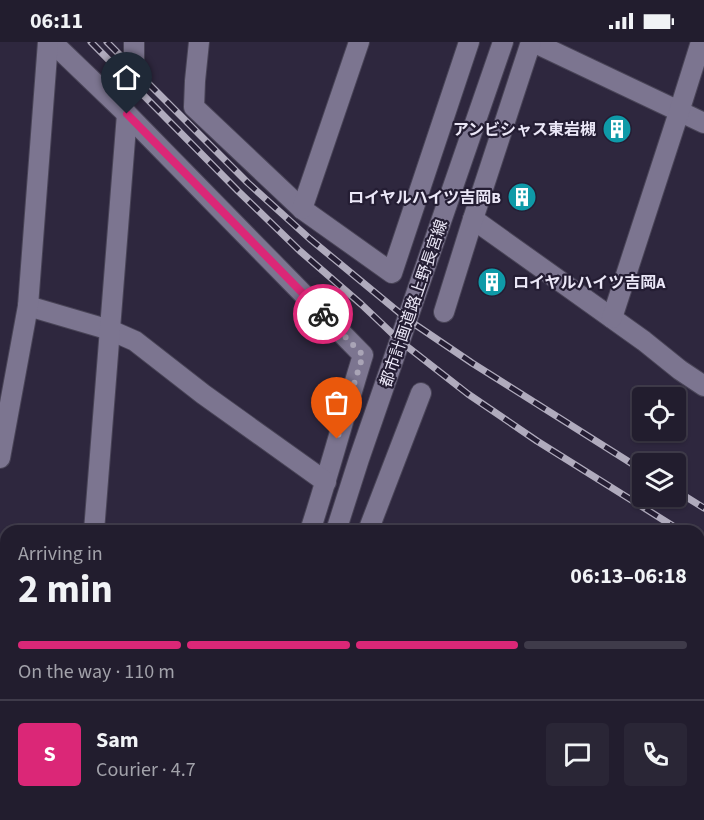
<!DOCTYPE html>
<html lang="en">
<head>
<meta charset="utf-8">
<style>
  :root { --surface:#221d2e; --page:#2a2636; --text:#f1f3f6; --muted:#a2a2aa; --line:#3f3b4a; --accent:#db2777 }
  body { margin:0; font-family:"Source Sans 3","Noto Sans JP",sans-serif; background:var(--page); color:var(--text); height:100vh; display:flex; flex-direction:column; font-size:22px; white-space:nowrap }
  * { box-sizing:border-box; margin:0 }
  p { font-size:20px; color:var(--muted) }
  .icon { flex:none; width:33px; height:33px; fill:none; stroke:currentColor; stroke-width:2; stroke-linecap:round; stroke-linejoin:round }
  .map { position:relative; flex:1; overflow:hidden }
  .drawer { position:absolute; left:0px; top:483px; width:705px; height:296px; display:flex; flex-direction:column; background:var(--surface); border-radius:18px 18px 0 0; box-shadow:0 2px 4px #0004,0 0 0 2px var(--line) }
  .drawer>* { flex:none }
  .tools { position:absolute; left:632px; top:345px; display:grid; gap:12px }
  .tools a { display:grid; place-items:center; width:54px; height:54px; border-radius:6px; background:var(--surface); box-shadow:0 2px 4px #0004,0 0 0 2px var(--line); font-size:30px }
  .pin { position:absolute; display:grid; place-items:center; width:51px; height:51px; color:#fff; margin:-62px -26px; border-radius:50% 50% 50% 0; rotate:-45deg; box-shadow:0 0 6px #0007 }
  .pin .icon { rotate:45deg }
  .courier { position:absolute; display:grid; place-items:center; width:60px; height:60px; margin:-30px; border:4px solid #db2777; border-radius:50%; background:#fff; color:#222; box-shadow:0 2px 8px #0007 }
  .headline em { font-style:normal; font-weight:700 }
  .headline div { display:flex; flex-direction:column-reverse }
  .headline { display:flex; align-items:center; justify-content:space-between; height:102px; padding:0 18px }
  h1 { font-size:39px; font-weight:700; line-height:45px }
  .bar { display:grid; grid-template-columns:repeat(4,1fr); gap:9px 6px; align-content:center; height:72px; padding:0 18px }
  .bar i { height:8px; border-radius:4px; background:var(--line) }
  .bar .current { background:var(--accent) }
  .bar p { grid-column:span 4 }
  .line { display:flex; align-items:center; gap:15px; padding:0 18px; border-top:2px solid var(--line) }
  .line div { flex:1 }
  .round { display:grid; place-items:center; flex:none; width:63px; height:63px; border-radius:6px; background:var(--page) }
  .status { display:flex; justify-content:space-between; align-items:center; height:42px; padding:0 30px; background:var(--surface); direction:ltr }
  .status svg { height:16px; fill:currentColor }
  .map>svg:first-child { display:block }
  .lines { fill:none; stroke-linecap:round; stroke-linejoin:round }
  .minor-casing { stroke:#494457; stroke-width:22 }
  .minor { stroke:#7c7590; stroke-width:20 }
  .rail-casing { stroke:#b0abbd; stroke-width:7 }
  .rail { stroke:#241d33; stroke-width:4.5; stroke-dasharray:14; stroke-linecap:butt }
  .done { stroke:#a9a4b6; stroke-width:6; stroke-dasharray:0 10.8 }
  .route { stroke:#db2777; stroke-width:8 }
  .labels { text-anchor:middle; stroke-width:4.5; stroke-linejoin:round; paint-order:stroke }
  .poi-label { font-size:16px; font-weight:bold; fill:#ebe7f7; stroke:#241d33; text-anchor:end }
  .street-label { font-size:16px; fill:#ebe7f7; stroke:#241d33 }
</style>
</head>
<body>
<div class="status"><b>06:11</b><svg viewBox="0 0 49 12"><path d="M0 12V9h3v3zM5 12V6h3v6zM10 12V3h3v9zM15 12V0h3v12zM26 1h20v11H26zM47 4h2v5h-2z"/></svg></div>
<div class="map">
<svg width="704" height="778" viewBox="0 0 704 778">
  <rect width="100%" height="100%" fill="#2e273e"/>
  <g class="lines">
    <g class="minor-casing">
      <g id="minor">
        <path d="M52,0L127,72L363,313C345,371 329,431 310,489"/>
        <path d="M199,0L195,39L194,65L302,167L392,231L469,0"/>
        <path d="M533,0L704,81"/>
        <path d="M134,17V0"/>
        <path d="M302,167L359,0"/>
        <path d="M473,177L644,299L680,328L704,344"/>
        <path d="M28,264L110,288L135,299L203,352L326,440"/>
        <path d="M444,270L473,177L531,0"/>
        <path d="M612,276L679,70L701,0"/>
        <path d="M0,416L28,264L48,0"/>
        <path d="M94,489L127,72"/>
        <path d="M336,489L359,417L503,0"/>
        <path d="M368,489L421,351"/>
        <path d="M699,576L704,578"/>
        <path d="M0,640L6,641"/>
        <path d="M699,720L704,723"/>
        <path d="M154,772L178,778"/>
        <path d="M72,778L73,772"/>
        <path d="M254,778L255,772"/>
        <path d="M441,778L443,772"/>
        <path d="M620,778L621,772"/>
      </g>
    </g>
    <use href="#minor" class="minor"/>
    <g class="rail-casing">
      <g id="rail">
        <path d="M91,0L238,149L300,209L361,262L400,299L468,352L537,399L681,489"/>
        <path d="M107,0L248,141L310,197L407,277L472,321L642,428"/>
        <path d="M675,448L704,466"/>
        <path d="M699,501L704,504"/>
      </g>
    </g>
    <use href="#rail" class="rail"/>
  </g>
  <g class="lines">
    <path class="done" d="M323,272L363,313L337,397"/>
    <path class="route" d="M127,72L323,272"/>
  </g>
  <defs>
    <g id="building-disc" transform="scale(1.5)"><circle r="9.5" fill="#0f9aa8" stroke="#241d33"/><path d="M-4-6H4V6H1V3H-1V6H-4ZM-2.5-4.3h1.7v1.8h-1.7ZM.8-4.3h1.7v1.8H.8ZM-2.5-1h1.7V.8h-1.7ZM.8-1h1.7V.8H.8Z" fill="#fff"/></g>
  </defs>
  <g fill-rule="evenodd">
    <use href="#building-disc" x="617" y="87"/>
    <use href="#building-disc" x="522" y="155"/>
    <use href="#building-disc" x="492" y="240"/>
  </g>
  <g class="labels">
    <g class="poi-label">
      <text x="596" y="93">アンビシャス東岩槻</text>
      <text x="501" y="161">ロイヤルハイツ吉岡B</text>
      <text x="513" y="246" text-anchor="start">ロイヤルハイツ吉岡A</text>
    </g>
    <g class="street-label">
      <text transform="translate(413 261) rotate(-71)" y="6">都市計画道路上野長宮線</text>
    </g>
  </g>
</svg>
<div class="tools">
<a><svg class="icon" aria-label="locate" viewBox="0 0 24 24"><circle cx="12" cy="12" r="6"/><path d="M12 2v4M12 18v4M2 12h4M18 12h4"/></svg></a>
<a><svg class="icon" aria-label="layers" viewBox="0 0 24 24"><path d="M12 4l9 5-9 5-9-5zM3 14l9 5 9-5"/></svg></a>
</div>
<div class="pin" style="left:337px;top:397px;background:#ea580c"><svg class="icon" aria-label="bag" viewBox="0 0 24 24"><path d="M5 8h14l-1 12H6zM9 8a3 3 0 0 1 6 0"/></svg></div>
<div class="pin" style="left:127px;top:72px;background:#1f2937"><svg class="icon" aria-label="home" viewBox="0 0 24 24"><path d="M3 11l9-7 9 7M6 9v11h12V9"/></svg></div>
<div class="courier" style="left:323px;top:272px"><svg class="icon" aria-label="bike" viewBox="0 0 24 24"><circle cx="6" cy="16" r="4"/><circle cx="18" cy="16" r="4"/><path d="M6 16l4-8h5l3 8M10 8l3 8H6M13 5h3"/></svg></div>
<section class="drawer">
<div class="headline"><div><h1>2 min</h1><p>Arriving in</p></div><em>06:13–06:18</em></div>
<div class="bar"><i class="current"></i><i class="current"></i><i class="current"></i><i></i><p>On the way · 110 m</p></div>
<div class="line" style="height:108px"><b class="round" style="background:var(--accent);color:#fff">S</b><div><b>Sam</b><p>Courier · 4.7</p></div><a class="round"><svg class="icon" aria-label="chat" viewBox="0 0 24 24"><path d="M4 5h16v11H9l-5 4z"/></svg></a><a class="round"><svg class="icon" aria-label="phone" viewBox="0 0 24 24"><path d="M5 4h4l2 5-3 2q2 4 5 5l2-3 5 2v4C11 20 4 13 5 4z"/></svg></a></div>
</section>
</div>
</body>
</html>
